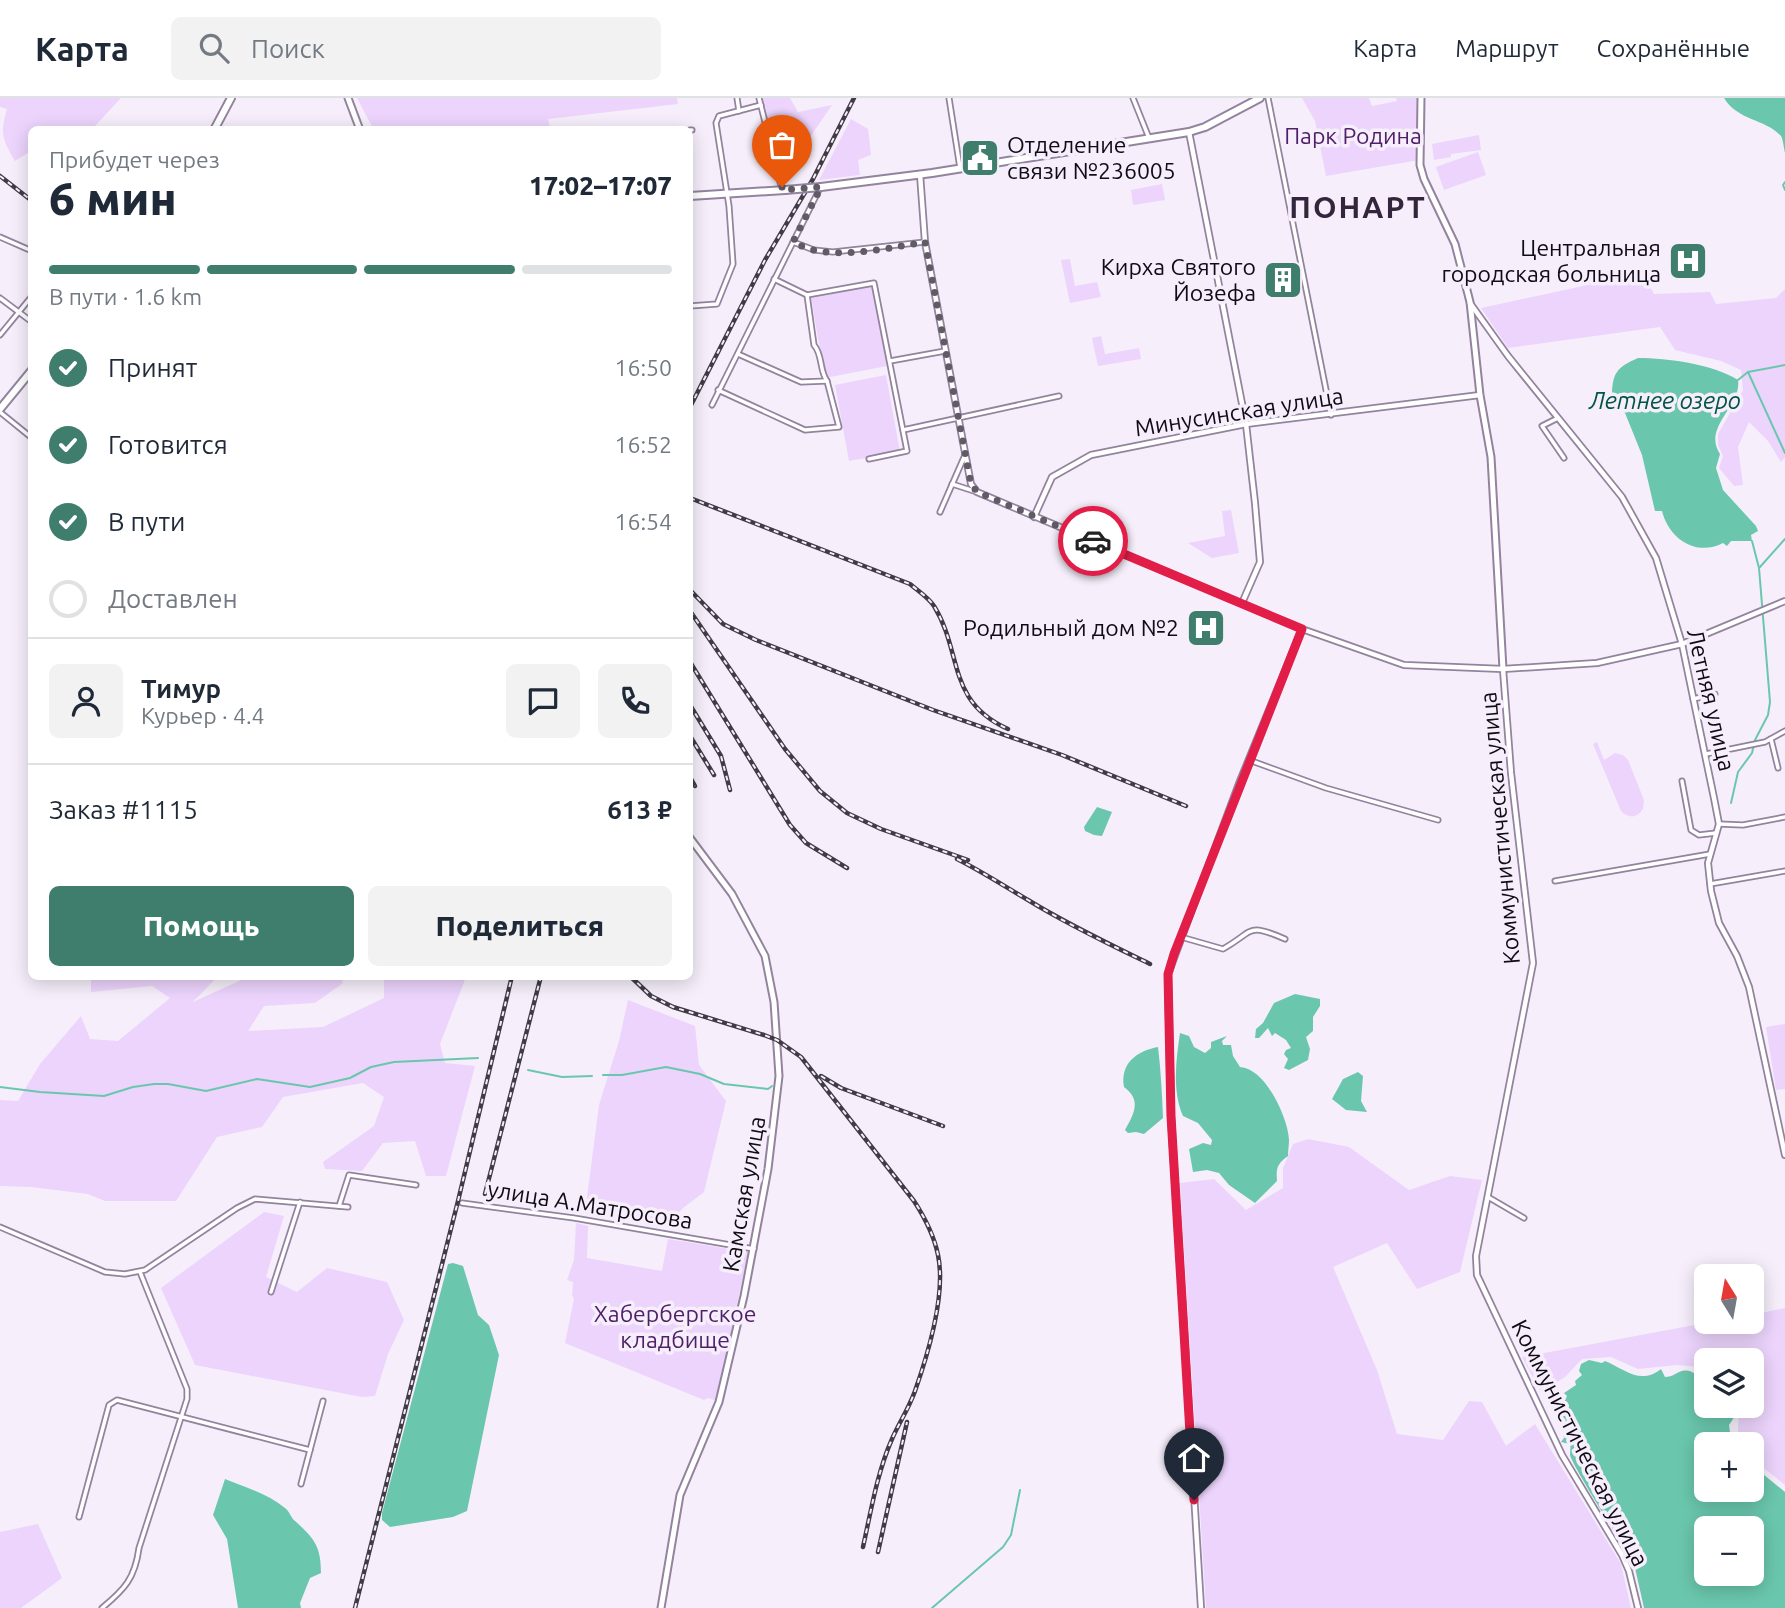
<!DOCTYPE html>
<html lang="ru">
<head>
<meta charset="utf-8">
<style>
  :root { --surface:#fff; --page:#f2f2f3; --text:#1f2937; --muted:#747a83; --line:#e0e1e3; --accent:#3f7e6d }
  body { margin:0; font-family:Ubuntu,sans-serif; background:var(--page); color:var(--text); height:100vh; display:flex; flex-direction:column; font-size:26px; white-space:nowrap }
  * { box-sizing:border-box; margin:0 }
  p { font-size:23px; color:var(--muted) }
  .icon { flex:none; width:38px; height:38px; fill:none; stroke:currentColor; stroke-width:2; stroke-linecap:round; stroke-linejoin:round }
  .map { position:relative; flex:1; overflow:hidden }
  .side { position:absolute; left:28px; top:28px; width:665px; height:854px; display:flex; flex-direction:column; background:var(--surface); border-radius:10px; box-shadow:0 4px 18px #0003 }
  .side>* { flex:none }
  .needle { width:46px; rotate:349deg }
  .buttons { position:absolute; left:1694px; top:1166px; display:grid; gap:14px }
  .buttons a { display:grid; place-items:center; width:70px; height:70px; border-radius:10px; background:var(--surface); box-shadow:0 4px 18px #0003; font-size:35px }
  .pin { position:absolute; display:grid; place-items:center; width:60px; height:60px; color:#fff; margin:-72px -30px; border-radius:50% 50% 50% 0; rotate:-45deg; box-shadow:0 0 7px #0007 }
  .pin .icon { rotate:45deg }
  .courier { position:absolute; display:grid; place-items:center; width:70px; height:70px; margin:-35px; border:5px solid #e11d48; border-radius:50%; background:#fff; color:#222; box-shadow:0 2px 9px #0007 }
  .headline em { font-style:normal; font-weight:800 }
  .headline div { display:flex; flex-direction:column-reverse }
  .headline { display:flex; align-items:center; justify-content:space-between; height:119px; padding:0 21px }
  h1 { font-size:46px; font-weight:800; line-height:52px }
  .bar { display:grid; grid-template-columns:repeat(4,1fr); gap:10px 7px; align-content:center; height:84px; padding:0 21px }
  .bar i { height:9px; border-radius:5px; background:var(--line) }
  .bar .on { background:var(--accent) }
  .bar p { grid-column:span 4 }
  .line { display:flex; align-items:center; gap:18px; padding:0 21px; border-top:2px solid var(--line) }
  .line div { flex:1 }
  .round { display:grid; place-items:center; flex:none; width:74px; height:74px; border-radius:10px; background:var(--page) }
  ol { padding:0 21px; list-style:none }
  li { display:flex; align-items:center; gap:21px; height:77px }
  li p { margin-inline-start:auto }
  li .icon { padding:7px; border-radius:50%; background:var(--accent); color:#fff; stroke-width:4 }
  li:last-child { color:var(--muted) }
  li i { width:38px; height:38px; border:4px solid var(--line); border-radius:50% }
  .button { display:flex; gap:14px; margin-top:auto; padding:14px 21px }
  .button a { flex:1; height:80px; border-radius:10px; background:var(--accent); color:#fff; font-size:28px; font-weight:800; line-height:80px; text-align:center }
  .button a+a { background:var(--page); color:var(--text) }
  header { display:flex; align-items:center; gap:42px; box-sizing:border-box; height:98px; padding:0 35px; background:var(--surface); border-bottom:2px solid var(--line) }
  header strong { font-size:33px }
  nav { display:flex; gap:38px; margin-inline-start:auto; font-size:24px }
  .search { width:490px; height:63px; background:var(--page); display:flex; align-items:center; gap:18px; box-sizing:border-box; padding:0 24px; border-radius:10px; color:var(--muted); font-size:26px }
  .map>svg:first-child { display:block }
  .green { fill:#ecd4fc }
  .water { fill:#6ac7ad; fill-rule:evenodd }
  .lines { fill:none; stroke-linecap:round; stroke-linejoin:round }
  .stream { stroke:#6ac7ad; stroke-width:2 }
  .minor-casing { stroke:#93839e; stroke-width:7 }
  .tertiary-casing { stroke:#93839e; stroke-width:8 }
  .secondary-casing { stroke:#93839e; stroke-width:9 }
  .primary-casing { stroke:#93839e; stroke-width:10 }
  .minor { stroke:#fff; stroke-width:3.5 }
  .tertiary { stroke:#fff; stroke-width:4.5 }
  .secondary { stroke:#fff; stroke-width:5 }
  .primary { stroke:#fff; stroke-width:6 }
  .rail-casing { stroke:#413b45; stroke-width:4.5 }
  .rail { stroke:#f6effb; stroke-width:2; stroke-dasharray:5; stroke-linecap:butt }
  .primary-bridge-casing { stroke:#93839e; stroke-width:10; stroke-linecap:butt }
  .primary-bridge { stroke:#fff; stroke-width:6 }
  .done { stroke:#615b66; stroke-width:7; stroke-dasharray:0 12.6 }
  .route { stroke:#e11d48; stroke-width:9 }
  .labels { text-anchor:middle; stroke-width:7; stroke-linejoin:round; paint-order:stroke }
  .park-label { font-size:23px; fill:#4f1f69; stroke:#f6effb }
  .poi-label { font-size:23px; fill:#110b15; stroke:#f6effb; text-anchor:end }
  .street-label { font-size:23px; fill:#110b15; stroke:#f6effb }
  .water-label { font-size:24px; font-style:italic; fill:#015545; stroke:#f6effb }
  .district-label { font-size:30px; font-weight:bold; letter-spacing:2px; fill:#33253c; stroke:#f6effb }
</style>
</head>
<body>
<header>
<strong>Карта</strong>
<div class="search"><svg class="icon" aria-label="search" viewBox="0 0 24 24"><circle cx="10" cy="10" r="6"/><path d="M15 15l6 6"/></svg>Поиск</div>
<nav><a>Карта</a><a>Маршрут</a><a>Сохранённые</a></nav>
</header>
<div class="map">
<svg width="1785" height="1510" viewBox="0 0 1785 1510">
  <rect width="100%" height="100%" fill="#f6effb"/>
  <g class="green">
    <path d="M0,0H121L93,30L32,32L31,53L15,63C2,41 0,35 7,11L0,9Z"/>
    <path d="M357,0H677L678,6L548,21L550,30L542,31L374,32Z"/>
    <path d="M762,0H790L798,14L832,7L782,80Z"/>
    <path d="M1302,0H1369L1372,8L1397,3L1396,0H1418L1419,62L1326,78L1315,23Z"/>
    <path d="M851,21L868,31L871,57L858,62L860,77L819,82Z"/>
    <path d="M1479,37L1481,52L1451,56V59L1434,62L1432,46Z"/>
    <path d="M1478,54L1486,77L1444,92L1436,69Z"/>
    <path d="M1162,86L1165,102L1133,107L1131,92Z"/>
    <path d="M1070,161L1075,188L1097,184L1101,199L1070,205L1061,162Z"/>
    <path d="M1643,175L1654,196L1710,194L1716,206L1776,200L1785,191V359L1781,364L1768,343L1749,324L1738,349L1743,387L1734,388L1719,370L1723,358L1718,347V336L1743,292L1741,272L1721,263L1675,252L1660,229L1508,250L1481,210Z"/>
    <path d="M872,188L887,268L825,280L811,200Z"/>
    <path d="M1101,238L1105,256L1139,250L1141,261L1098,268L1092,240Z"/>
    <path d="M886,277L900,354L849,363L835,287Z"/>
    <path d="M1231,412L1239,455L1212,460L1188,445L1225,438L1222,413Z"/>
    <path d="M1597,644L1604,662L1615,655L1623,657L1628,662L1644,702L1643,711C1637,720 1629,721 1621,713L1593,646Z"/>
    <path d="M91,879H217L193,904L248,879H341L343,885L315,905L264,908L248,933L323,929L384,900V879H466L440,946L445,965L475,968L446,1078H426L415,1043L383,1045L362,1073L325,1071L323,1064L374,1028L384,999L363,985L283,999L262,1029L217,1039L176,1103H105L88,1096L31,1089L0,1088V1002L18,1003L40,966L81,918L90,941L118,943L170,900L152,888L91,894Z"/>
    <path d="M628,902L695,928L699,967L726,1003L704,1094L683,1110L668,1127L585,1115L599,1007L619,943Z"/>
    <path d="M1785,926V991L1776,992L1766,929Z"/>
    <path d="M1308,1041L1349,1049L1409,1092L1450,1078L1482,1082L1460,1174L1417,1191L1387,1145L1333,1169L1377,1272L1397,1336L1443,1342L1469,1303L1482,1304L1506,1348L1535,1326L1621,1466L1631,1510H1206L1180,1085L1214,1081L1246,1112L1283,1090V1070L1293,1046Z"/>
    <path d="M264,1114L284,1118L266,1179L297,1194L327,1170L387,1184L404,1222L388,1256L375,1298L362,1299L195,1267L161,1190Z"/>
    <path d="M576,1125L588,1128L587,1160L662,1173L668,1141L748,1154L717,1303L708,1300L704,1302L565,1245L574,1201L572,1197L573,1184L567,1182L574,1162Z"/>
    <path d="M1785,1210V1387L1760,1367V1354L1752,1351V1346H1741L1738,1334L1739,1307H1752V1262H1706V1284L1700,1269L1677,1267L1638,1271L1611,1259L1582,1261L1565,1279L1541,1294L1522,1259L1716,1223H1752V1217Z"/>
    <path d="M38,1426L62,1480L21,1510H0V1434Z"/>
  </g>
  <g class="water">
    <path d="M1724,0H1785V55C1784,51 1783,41 1781,38C1766,21 1738,23 1724,0Z"/>
    <path d="M1638,260C1668,260 1712,266 1738,282C1742,308 1702,329 1720,356L1716,370L1723,392L1756,428L1758,433L1751,437L1752,443H1731L1727,448L1723,445C1696,459 1669,441 1662,413H1655L1642,357L1625,315L1612,299C1612,275 1617,269 1638,260Z"/>
    <path d="M1097,709L1112,714L1102,738L1094,737L1085,733L1084,729Z"/>
    <path d="M1295,896L1320,901V908L1313,919V933L1306,939L1310,951L1308,962L1289,972L1284,970L1288,961L1284,956L1286,952L1291,950L1286,942L1275,935L1272,938L1268,930L1259,940H1255L1256,931L1263,925L1274,905Z"/>
    <path d="M1180,935L1189,938L1194,949L1205,955L1211,950V944L1227,938L1222,943L1223,947H1231L1233,958L1240,969C1265,970 1288,1019 1289,1042C1289,1047 1288,1053 1288,1058C1277,1066 1276,1070 1277,1083L1255,1105L1229,1087L1219,1075L1207,1072L1193,1074L1189,1051L1203,1045L1211,1047L1212,1042L1198,1025L1183,1018C1172,993 1176,962 1180,935Z"/>
    <path d="M1158,949C1161,973 1162,997 1163,1020L1144,1036L1136,1034L1128,1035L1125,1032C1134,1016 1142,1002 1124,989C1120,965 1137,953 1158,949Z"/>
    <path d="M1358,974L1363,978L1361,1003L1367,1014L1346,1012L1332,1001L1343,981Z"/>
    <path d="M453,1165L463,1168L478,1217L489,1227L499,1257L467,1413L453,1419L390,1429L382,1422V1415L448,1166Z"/>
    <path d="M1589,1262L1602,1265L1605,1263C1623,1270 1640,1288 1661,1271L1665,1279C1673,1279 1675,1275 1682,1273C1700,1269 1706,1294 1706,1307H1732L1731,1313L1735,1318L1729,1327L1731,1341L1726,1337L1727,1346H1706V1391H1752V1369L1758,1372L1785,1394V1510H1644L1633,1461L1636,1458C1634,1445 1623,1442 1615,1434C1609,1426 1571,1364 1570,1357C1570,1353 1571,1350 1570,1346L1561,1344L1564,1340C1561,1326 1560,1311 1567,1298L1564,1295L1576,1287L1575,1283L1582,1277L1579,1273L1581,1266ZM1706,1430H1752V1475H1706Z"/>
    <path d="M225,1381C245,1389 268,1396 285,1410C290,1414 291,1420 295,1423C314,1440 321,1448 321,1475L310,1480L300,1505L301,1510H238L227,1441L213,1417Z"/>
  </g>
  <g class="lines">
    <g class="stream">
      <path d="M1785,84L1783,87L1785,92"/>
      <path d="M1748,274L1785,355"/>
      <path d="M1738,282L1748,274L1785,267"/>
      <path d="M1760,469L1785,441"/>
      <path d="M1731,705L1738,674L1752,655L1755,642L1768,617L1770,604L1759,470L1752,443"/>
      <path d="M528,972L562,979L592,978"/>
      <path d="M603,977H622L666,969L700,976L724,986L768,991L772,988"/>
      <path d="M0,989L40,994L104,998L133,989L154,986H168L206,993L257,981L310,989L350,980L371,969L394,964L478,960"/>
      <path d="M932,1510L1003,1449L1011,1437L1020,1392"/>
    </g>
    <g class="minor-casing">
      <g id="minor">
        <path d="M737,0L739,13"/>
        <path d="M759,0L782,92"/>
        <path d="M949,0L960,70"/>
        <path d="M1133,0L1149,40"/>
        <path d="M1268,0L1331,317"/>
        <path d="M690,32H692"/>
        <path d="M0,139L32,153"/>
        <path d="M793,144L814,152L833,154L925,144"/>
        <path d="M774,181L807,197"/>
        <path d="M0,200L32,224"/>
        <path d="M690,208L717,206L733,166L729,108L716,25L719,18L761,7"/>
        <path d="M0,237L32,198"/>
        <path d="M738,256L801,284L827,283"/>
        <path d="M890,263L945,253"/>
        <path d="M718,292L805,332L839,329L827,283C819,272 823,257 814,247L807,197L874,185L907,353L869,361"/>
        <path d="M712,307L820,90"/>
        <path d="M0,314L32,340"/>
        <path d="M1558,320L1542,328L1564,360"/>
        <path d="M903,332L1059,298"/>
        <path d="M952,386L977,394"/>
        <path d="M940,414L965,357"/>
        <path d="M1693,601L1715,596"/>
        <path d="M1771,641L1778,670"/>
        <path d="M1706,656L1765,644L1785,633"/>
        <path d="M1249,662L1326,690L1438,722"/>
        <path d="M1682,683L1691,732L1699,737L1716,735"/>
        <path d="M1719,726L1743,727L1785,719"/>
        <path d="M1555,783L1710,756"/>
        <path d="M1710,786L1785,773"/>
        <path d="M1181,839L1223,851C1255,833 1246,824 1285,841"/>
        <path d="M1488,1099L1524,1120"/>
        <path d="M462,1105L574,1120L754,1151"/>
        <path d="M339,1108L349,1077L416,1087"/>
        <path d="M0,1129L105,1174L125,1176L145,1172L237,1110L255,1101L348,1109"/>
        <path d="M271,1194L300,1104"/>
        <path d="M301,1386L323,1303"/>
        <path d="M79,1419L109,1307L117,1302L310,1352"/>
        <path d="M102,1510C125,1491 135,1480 139,1450L187,1301V1291L140,1174"/>
      </g>
    </g>
    <g class="tertiary-casing">
      <g id="tertiary">
        <path d="M1189,34L1246,326L1255,405L1260,464L1242,505"/>
        <path d="M920,76L925,144L971,386L977,394L1302,531L1404,567L1503,571L1597,565L1682,546L1785,503"/>
        <path d="M1470,205L1508,258L1622,399L1656,460L1682,546L1714,700L1719,726L1708,765L1711,793L1719,825L1737,858L1749,889L1785,1057"/>
        <path d="M1034,419L1052,379L1091,357L1246,326L1480,297"/>
        <path d="M1503,571L1511,675L1533,865L1476,1158L1477,1177L1562,1357L1622,1457L1629,1473L1638,1510"/>
        <path d="M1201,1510L1171,1018L1168,876L1240,683L1302,531"/>
      </g>
    </g>
    <g class="secondary-casing">
      <g id="secondary">
        <path d="M348,0L360,32"/>
        <path d="M1421,0L1420,67L1424,81L1455,146L1470,204L1480,297L1491,359L1503,571"/>
        <path d="M661,1510L680,1397L719,1304L744,1198L768,1071L779,978L774,904L765,858L732,796L690,740"/>
      </g>
    </g>
    <g class="primary-casing">
      <g id="primary">
        <path d="M214,32L231,0"/>
        <path d="M821,89L932,75L1189,34L1205,29L1260,0"/>
        <path d="M690,98L785,92"/>
        <path d="M0,311L32,272"/>
      </g>
    </g>
    <use href="#minor" class="minor"/>
    <use href="#tertiary" class="tertiary"/>
    <use href="#secondary" class="secondary"/>
    <use href="#primary" class="primary"/>
    <g class="rail-casing">
      <g id="rail">
        <path d="M0,78L32,103"/>
        <path d="M690,309L765,162L813,81L854,0"/>
        <path d="M690,400L910,486C918,493 928,499 934,508C963,555 946,603 1008,631"/>
        <path d="M690,492L723,526L756,542L933,612L1062,657L1186,708"/>
        <path d="M690,513L785,651L820,693L847,715L881,731L968,762"/>
        <path d="M690,564L790,727L806,745L847,770"/>
        <path d="M690,607L721,658L730,692"/>
        <path d="M690,638L714,677"/>
        <path d="M690,679L695,688"/>
        <path d="M957,761C981,773 1004,788 1028,802C1067,826 1109,846 1150,866"/>
        <path d="M630,878L651,898L673,909L764,937L777,942L801,959L914,1103C925,1120 934,1137 938,1157C946,1195 928,1256 915,1293C909,1310 899,1325 892,1341C877,1375 871,1413 863,1449"/>
        <path d="M821,978L841,990L943,1028"/>
        <path d="M485,1096L541,878"/>
        <path d="M878,1454L907,1324"/>
        <path d="M355,1510L458,1103L512,878"/>
      </g>
    </g>
    <use href="#rail" class="rail"/>
    <g class="primary-bridge-casing">
      <path id="primary-bridge" d="M785,92L821,89"/>
    </g>
    <use href="#primary-bridge" class="primary-bridge"/>
  </g>
  <g class="lines">
    <path class="done" d="M782,89V92L821,89L793,144C800,147 807,151 814,152C845,160 894,149 925,144L971,386L977,394L1093,443"/>
    <path class="route" d="M1093,443L1302,531L1174,856L1168,876L1171,1018L1194,1402"/>
  </g>
  <defs>
    <g id="civic-square" transform="scale(2.0125)"><rect x="-9" y="-9" width="18" height="18" rx="4" fill="#3f7e6d" stroke="#f6effb"/><path d="M-.6-6.5H3V-4.5H.6V-3L4-1V1h2V6H-6V1h2V-1L-.6-3ZM-1.2 2.5V6h2.4V2.5Z" fill="#fff"/></g>
    <g id="hospital-square" transform="scale(2.0125)"><rect x="-9" y="-9" width="18" height="18" rx="4" fill="#3f7e6d" stroke="#f6effb"/><path d="M-5-5h3v3.5h4V-5h3V5h-3V1.5h-4V5h-3Z" fill="#fff"/></g>
    <g id="building-square" transform="scale(2.0125)"><rect x="-9" y="-9" width="18" height="18" rx="4" fill="#3f7e6d" stroke="#f6effb"/><path d="M-4-6H4V6H1V3H-1V6H-4ZM-2.5-4.3h1.7v1.8h-1.7ZM.8-4.3h1.7v1.8H.8ZM-2.5-1h1.7V.8h-1.7ZM.8-1h1.7V.8H.8Z" fill="#fff"/></g>
  </defs>
  <g fill-rule="evenodd">
    <use href="#civic-square" x="980" y="60"/>
    <use href="#hospital-square" x="1688" y="163"/>
    <use href="#building-square" x="1283" y="182"/>
    <use href="#hospital-square" x="1206" y="530"/>
  </g>
  <g class="labels">
    <g class="park-label">
      <text x="1353" y="46">Парк Родина</text>
      <text x="675" y="1224">Хабербергское<tspan x="675" dy="26">кладбище</tspan></text>
    </g>
    <g class="poi-label">
      <text x="1007" y="55" text-anchor="start">Отделение<tspan x="1007" dy="26">связи №236005</tspan></text>
      <text x="1661" y="158">Центральная<tspan x="1661" dy="26">городская больница</tspan></text>
      <text x="1256" y="177">Кирха Святого<tspan x="1256" dy="26">Йозефа</tspan></text>
      <text x="1179" y="538">Родильный дом №2</text>
    </g>
    <g class="street-label">
      <text transform="translate(1239 314) rotate(-9)" y="8">Минусинская улица</text>
      <text transform="translate(1711 602) rotate(77)" y="8">Летняя улица</text>
      <text transform="translate(1500 730) rotate(-95)" y="8">Коммунистическая улица</text>
      <text transform="translate(744 1096) rotate(-80)" y="8">Камская улица</text>
      <text transform="translate(590 1107) rotate(9)" y="8">улица А.Матросова</text>
      <text transform="translate(1580 1345) rotate(63)" y="8">Коммунистическая улица</text>
    </g>
    <g class="water-label">
      <text x="1665" y="311">Летнее озеро</text>
    </g>
    <g class="district-label">
      <text x="1358" y="120">ПОНАРТ</text>
    </g>
  </g>
</svg>
<div class="buttons">
<a><svg class="needle" viewBox="-14 -14 28 28"><path d="M0-13l5 13h-10z" fill="#e53935"/><path d="M0 13l5-13h-10z" fill="#747a83"/></svg></a>
<a><svg class="icon" aria-label="layers" viewBox="0 0 24 24"><path d="M12 4l9 5-9 5-9-5zM3 14l9 5 9-5"/></svg></a>
<a>+</a>
<a>−</a>
</div>
<div class="pin" style="left:782px;top:89px;background:#ea580c"><svg class="icon" aria-label="bag" viewBox="0 0 24 24"><path d="M5 8h14l-1 12H6zM9 8a3 3 0 0 1 6 0"/></svg></div>
<div class="pin" style="left:1194px;top:1402px;background:#1f2937"><svg class="icon" aria-label="home" viewBox="0 0 24 24"><path d="M3 11l9-7 9 7M6 9v11h12V9"/></svg></div>
<div class="courier" style="left:1093px;top:443px"><svg class="icon" aria-label="car" viewBox="0 0 24 24"><path d="M5 17H2v-5l4-1 3-4h7l3 4 3 1v5h-3M9 17h6M6 11h13"/><circle cx="7" cy="17" r="2"/><circle cx="17" cy="17" r="2"/></svg></div>
<section class="side">
<div class="headline"><div><h1>6 мин</h1><p>Прибудет через</p></div><em>17:02–17:07</em></div>
<div class="bar"><i class="on"></i><i class="on"></i><i class="on"></i><i></i><p>В пути · 1.6 km</p></div>
<ol>
<li><svg class="icon" aria-label="check" viewBox="0 0 24 24"><path d="M5 12l5 5 9-10"/></svg>Принят<p>16:50</p></li>
<li><svg class="icon" aria-label="check" viewBox="0 0 24 24"><path d="M5 12l5 5 9-10"/></svg>Готовится<p>16:52</p></li>
<li><svg class="icon" aria-label="check" viewBox="0 0 24 24"><path d="M5 12l5 5 9-10"/></svg>В пути<p>16:54</p></li>
<li><i></i>Доставлен</li>
</ol>
<div class="line" style="height:126px"><a class="round"><svg class="icon" aria-label="person" viewBox="0 0 24 24"><circle cx="12" cy="8" r="4"/><path d="M4 21q1-7 8-7t8 7"/></svg></a><div><b>Тимур</b><p>Курьер · 4.4</p></div><a class="round"><svg class="icon" aria-label="chat" viewBox="0 0 24 24"><path d="M4 5h16v11H9l-5 4z"/></svg></a><a class="round"><svg class="icon" aria-label="phone" viewBox="0 0 24 24"><path d="M5 4h4l2 5-3 2q2 4 5 5l2-3 5 2v4C11 20 4 13 5 4z"/></svg></a></div>
<div class="line" style="height:91px"><div>Заказ #1115</div><b>613 ₽</b></div>
<div class="button"><a>Помощь</a><a>Поделиться</a></div>
</section>
</div>
</body>
</html>
